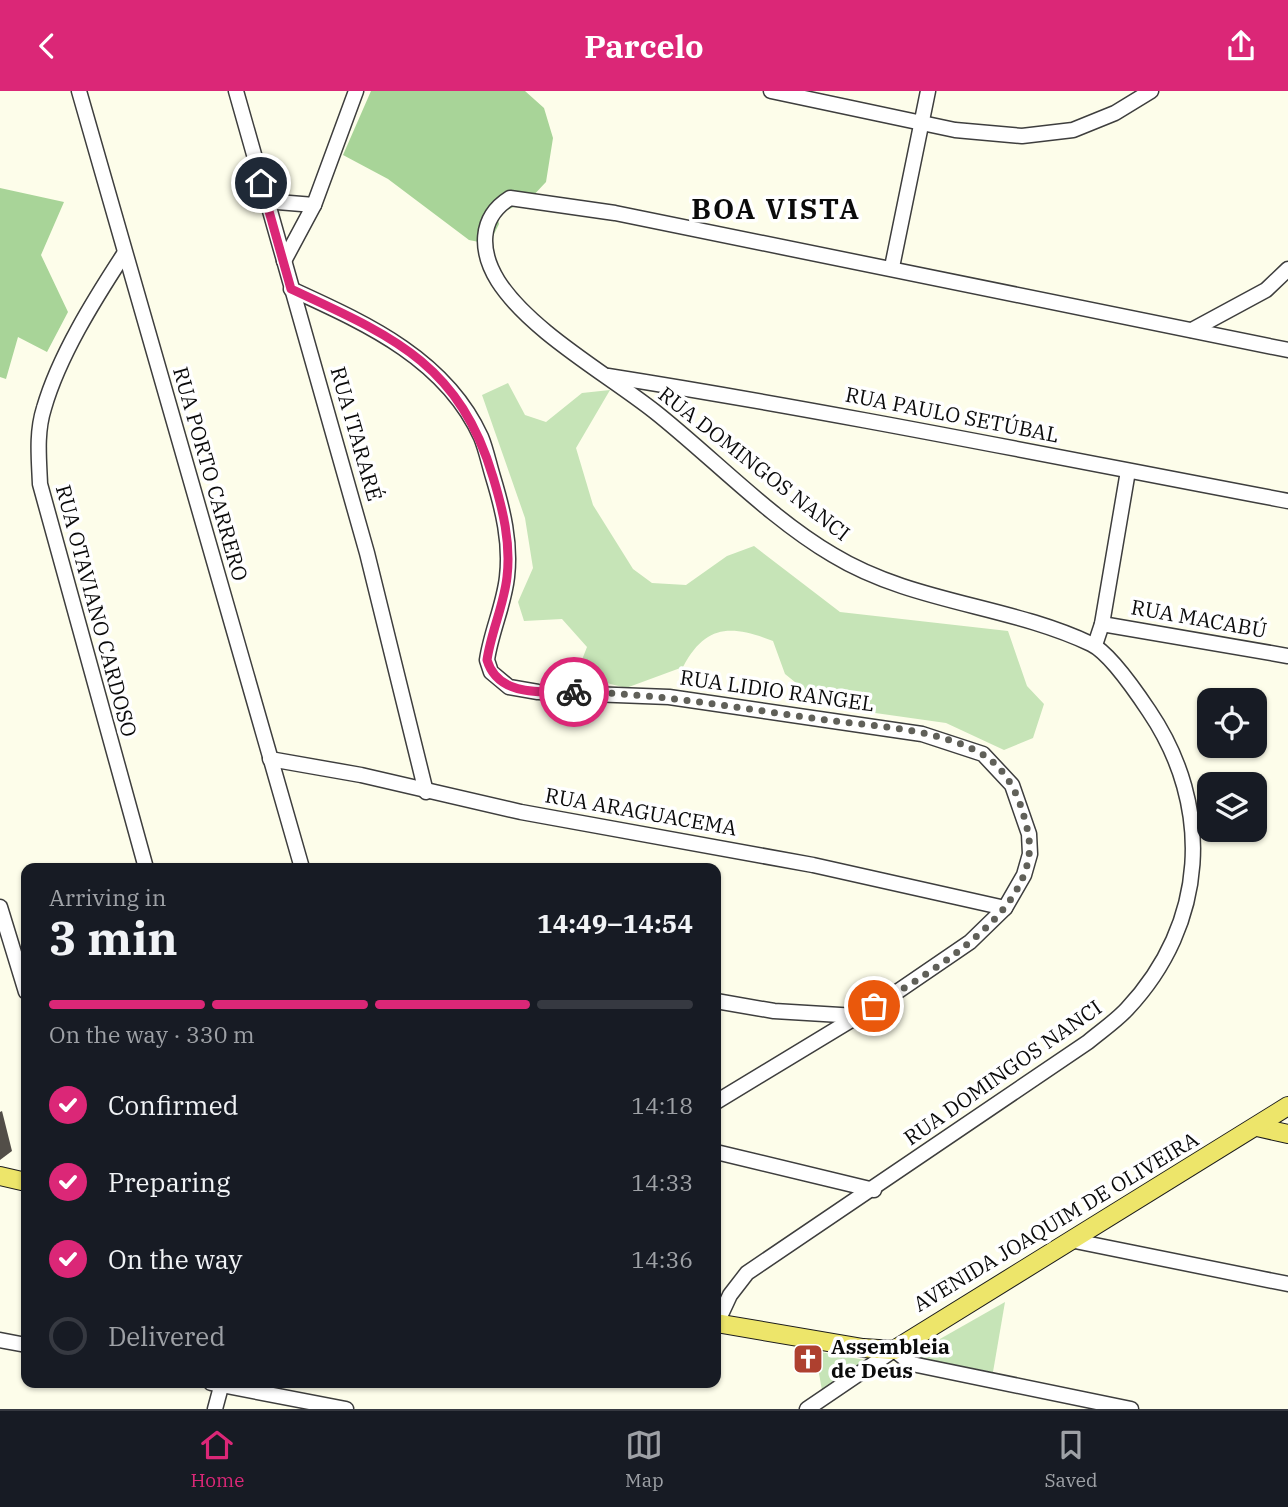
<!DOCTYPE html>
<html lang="en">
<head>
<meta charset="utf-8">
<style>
  :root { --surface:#171b24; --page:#20242c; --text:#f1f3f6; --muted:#9ea1a6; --line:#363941; --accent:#db2777 }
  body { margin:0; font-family:"IBM Plex Serif",serif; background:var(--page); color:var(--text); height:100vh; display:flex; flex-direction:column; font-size:26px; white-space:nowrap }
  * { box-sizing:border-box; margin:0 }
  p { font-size:23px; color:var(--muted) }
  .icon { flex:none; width:38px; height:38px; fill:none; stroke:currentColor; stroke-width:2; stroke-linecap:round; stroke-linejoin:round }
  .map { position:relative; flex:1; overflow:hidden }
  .drawer { position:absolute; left:21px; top:772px; width:700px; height:525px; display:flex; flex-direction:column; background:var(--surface); border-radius:14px; box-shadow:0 2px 5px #0004 }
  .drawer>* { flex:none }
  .controls { position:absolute; left:1197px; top:597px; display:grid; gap:14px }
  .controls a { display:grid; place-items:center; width:70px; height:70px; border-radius:14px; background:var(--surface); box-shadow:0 2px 5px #0004; font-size:35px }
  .pin { position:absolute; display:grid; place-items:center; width:60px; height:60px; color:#fff; margin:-30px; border:4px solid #fff; border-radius:50%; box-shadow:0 2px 7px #0007 }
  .courier { position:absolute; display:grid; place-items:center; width:70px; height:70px; margin:-35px; border:5px solid #db2777; border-radius:50%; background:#fff; color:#222; box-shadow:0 2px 9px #0007 }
  .summary em { font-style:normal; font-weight:800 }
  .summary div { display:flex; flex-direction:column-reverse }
  .summary { display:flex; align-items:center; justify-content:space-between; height:119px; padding:0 28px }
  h1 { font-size:46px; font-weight:800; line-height:52px }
  .bar { display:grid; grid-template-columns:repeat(4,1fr); gap:10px 7px; align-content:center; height:84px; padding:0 28px }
  .bar i { height:9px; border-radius:5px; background:var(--line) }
  .bar .current { background:var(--accent) }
  .bar p { grid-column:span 4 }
  ol { padding:0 28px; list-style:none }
  li { display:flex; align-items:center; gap:21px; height:77px }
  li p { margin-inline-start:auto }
  li .icon { padding:7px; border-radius:50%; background:var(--accent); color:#fff; stroke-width:4 }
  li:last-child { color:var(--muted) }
  li i { width:38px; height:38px; border:4px solid var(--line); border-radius:50% }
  header { display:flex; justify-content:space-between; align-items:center; height:91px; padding:0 28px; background:var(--accent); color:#fff; font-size:32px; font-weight:800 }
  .menu { display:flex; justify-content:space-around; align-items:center; height:98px; border-top:2px solid var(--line); background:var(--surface); font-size:19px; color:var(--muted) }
  .menu a { display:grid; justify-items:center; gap:4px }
  .menu .current { color:var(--accent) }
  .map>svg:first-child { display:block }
  .green { fill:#c6e4b7 }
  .forest { fill:#a8d498 }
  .building { fill:#524e48 }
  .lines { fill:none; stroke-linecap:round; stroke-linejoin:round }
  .minor-casing { stroke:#3e3e3e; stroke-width:17 }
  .major-casing { stroke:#1c1c1c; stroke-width:20 }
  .minor { stroke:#fff; stroke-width:14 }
  .major { stroke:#ede56a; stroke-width:18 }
  .done { stroke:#606059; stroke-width:7; stroke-dasharray:0 12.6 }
  .route { stroke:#db2777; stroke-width:9 }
  .labels { text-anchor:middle; stroke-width:7; stroke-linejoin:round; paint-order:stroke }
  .street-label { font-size:21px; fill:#0b0b0b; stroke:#fff }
  .poi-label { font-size:21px; font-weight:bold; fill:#0b0b0b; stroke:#fff; text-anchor:start }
  .district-label { font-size:28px; font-weight:bold; letter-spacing:2px; fill:#0b0b0b; stroke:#fff }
</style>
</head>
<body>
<header><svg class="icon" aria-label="back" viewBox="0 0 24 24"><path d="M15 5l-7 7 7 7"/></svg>Parcelo<svg class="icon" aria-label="share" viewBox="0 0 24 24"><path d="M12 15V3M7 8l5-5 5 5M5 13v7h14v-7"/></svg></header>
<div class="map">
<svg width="1288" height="1318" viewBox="0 0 1288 1318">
  <rect width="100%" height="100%" fill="#fdfdea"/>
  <g class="green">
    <path d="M508,292L525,324L546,331L582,302L610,299L576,357L593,414L633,478L652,492L686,494L727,465L754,455L840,521L1008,540L1027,595L1044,613L1033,647L1004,659L946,632L847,618L811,604L785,583L773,550C731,534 706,533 683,576L626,597L576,584L587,556L562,528L524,530L518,511L533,477L525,427L482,304Z"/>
    <path d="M1005,1211L993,1281L910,1265Z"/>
    <path d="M815,1260L871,1270L823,1305Z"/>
  </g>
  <g class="forest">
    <path d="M371,0H525L544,17L553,47L546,91L530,108L497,124L499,133L489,153L469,149L388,88L343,64Z"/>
    <path d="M0,97L64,111L41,164L68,221L47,261L18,246L6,288L0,286Z"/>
  </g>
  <path class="building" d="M2,1020L12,1060L0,1069V1021Z"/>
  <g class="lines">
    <g class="minor-casing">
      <g id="minor">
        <path d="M79,0L302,777"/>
        <path d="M236,0L367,462L426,701"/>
        <path d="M771,0L955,39L1022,45L1073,39L1115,22L1151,0"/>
        <path d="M265,110L314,114"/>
        <path d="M124,163C94,209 59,265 44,317C36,342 39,368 40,393L146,777"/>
        <path d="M284,170L314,114L356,0"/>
        <path d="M892,176L928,0"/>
        <path d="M291,198C365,232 445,267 481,346C486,358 489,373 493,386C503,419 511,452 507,486C504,514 491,541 487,569L491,581L509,596L538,601L669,606L922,643L983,663L1012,694L1029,743L1030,763L1024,784L1005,817L970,851L891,905L716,1011"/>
        <path d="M1192,239L1266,199L1288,178"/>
        <path d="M608,285C835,321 1061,367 1288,410"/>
        <path d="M1102,533L1288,565"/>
        <path d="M1095,554L1102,533L1128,380"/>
        <path d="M270,668L361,684L521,721L813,774L1005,817"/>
        <path d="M0,816L26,901"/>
        <path d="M716,910L774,920L857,925"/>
        <path d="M716,1061L874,1099"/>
        <path d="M1070,1149L1288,1193"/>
        <path d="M717,1232L730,1204L747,1182L1088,951C1101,940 1116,930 1127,918C1207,833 1214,716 1149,620C1137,602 1110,562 1091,553C1009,514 912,512 833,464C771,428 711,365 654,320C607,283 530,240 498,190C480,161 478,127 510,107L615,122L1288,259"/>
        <path d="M0,1249L26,1254"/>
        <path d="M211,1292L346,1318"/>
        <path d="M215,1318L222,1292"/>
        <path d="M807,1318L894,1259L912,1273L1131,1318"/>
      </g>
    </g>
    <g class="major-casing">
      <g id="major">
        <path d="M1257,1036L1288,1043"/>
        <path d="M0,1085L26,1091"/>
        <path d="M716,1232L863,1257L894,1259L1288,1015"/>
      </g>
    </g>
    <use href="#minor" class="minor"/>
    <use href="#major" class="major"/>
  </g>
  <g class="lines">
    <path class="done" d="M574,601C659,602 743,618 827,629C878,636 936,637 982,663C1003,675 1017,700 1023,722C1027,736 1031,750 1029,764C1021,830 926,884 874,915"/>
    <path class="route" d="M261,92L291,198C392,245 459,272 493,386C503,419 511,452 507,486C504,514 491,541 487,569C498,606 542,601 574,601"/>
  </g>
  <defs>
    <g id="church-square" transform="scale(1.575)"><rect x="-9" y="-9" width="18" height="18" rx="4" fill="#ae402f" stroke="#fff"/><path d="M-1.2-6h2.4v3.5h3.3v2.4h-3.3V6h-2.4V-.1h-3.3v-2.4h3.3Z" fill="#fff"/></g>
  </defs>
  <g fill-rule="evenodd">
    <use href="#church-square" x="808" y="1268"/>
  </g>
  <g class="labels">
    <g class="street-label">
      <text transform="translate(952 324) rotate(11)" y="7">RUA PAULO SETÚBAL</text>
      <text transform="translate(356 343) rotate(74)" y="7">RUA ITARARÉ</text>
      <text transform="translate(754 373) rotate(38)" y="7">RUA DOMINGOS NANCI</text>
      <text transform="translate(210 383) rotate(74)" y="7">RUA PORTO CARRERO</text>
      <text transform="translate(96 520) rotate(75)" y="7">RUA OTAVIANO CARDOSO</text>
      <text transform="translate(1199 528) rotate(10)" y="7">RUA MACABÚ</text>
      <text transform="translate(777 600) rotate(8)" y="7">RUA LIDIO RANGEL</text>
      <text transform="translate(641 721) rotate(10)" y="7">RUA ARAGUACEMA</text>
      <text transform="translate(1003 982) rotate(-35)" y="7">RUA DOMINGOS NANCI</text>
      <text transform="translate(1056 1131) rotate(-31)" y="7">AVENIDA JOAQUIM DE OLIVEIRA</text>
    </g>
    <g class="poi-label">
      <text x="831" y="1263">Assembleia<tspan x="831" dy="24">de Deus</tspan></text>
    </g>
    <g class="district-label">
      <text x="776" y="128">BOA VISTA</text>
    </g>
  </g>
</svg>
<div class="controls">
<a><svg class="icon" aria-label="locate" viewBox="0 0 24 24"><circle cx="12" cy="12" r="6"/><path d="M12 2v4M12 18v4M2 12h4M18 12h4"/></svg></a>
<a><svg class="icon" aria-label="layers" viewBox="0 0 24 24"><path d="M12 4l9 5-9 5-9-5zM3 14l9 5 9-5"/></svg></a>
</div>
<div class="pin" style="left:874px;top:915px;background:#ea580c"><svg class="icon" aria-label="bag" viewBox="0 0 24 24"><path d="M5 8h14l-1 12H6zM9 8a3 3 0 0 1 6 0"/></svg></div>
<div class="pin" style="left:261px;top:92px;background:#1f2937"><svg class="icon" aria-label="home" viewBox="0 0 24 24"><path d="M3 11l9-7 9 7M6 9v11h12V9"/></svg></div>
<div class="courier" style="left:574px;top:601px"><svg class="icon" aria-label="bike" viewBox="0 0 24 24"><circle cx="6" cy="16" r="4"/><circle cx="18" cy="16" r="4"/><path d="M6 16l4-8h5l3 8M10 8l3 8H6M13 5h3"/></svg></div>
<section class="drawer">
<div class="summary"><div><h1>3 min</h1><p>Arriving in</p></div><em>14:49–14:54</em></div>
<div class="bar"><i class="current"></i><i class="current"></i><i class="current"></i><i></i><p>On the way · 330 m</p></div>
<ol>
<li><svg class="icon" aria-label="check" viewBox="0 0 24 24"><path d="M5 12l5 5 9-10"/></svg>Confirmed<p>14:18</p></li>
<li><svg class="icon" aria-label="check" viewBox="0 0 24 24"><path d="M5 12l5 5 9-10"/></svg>Preparing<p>14:33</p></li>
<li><svg class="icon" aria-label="check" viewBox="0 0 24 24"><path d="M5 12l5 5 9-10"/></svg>On the way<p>14:36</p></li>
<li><i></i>Delivered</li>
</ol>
</section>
</div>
<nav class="menu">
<a class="current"><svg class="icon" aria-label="home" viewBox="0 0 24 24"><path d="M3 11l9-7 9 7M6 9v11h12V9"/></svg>Home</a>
<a><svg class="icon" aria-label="map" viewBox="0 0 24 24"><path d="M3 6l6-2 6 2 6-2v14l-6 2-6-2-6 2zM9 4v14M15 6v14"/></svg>Map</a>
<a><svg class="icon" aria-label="saved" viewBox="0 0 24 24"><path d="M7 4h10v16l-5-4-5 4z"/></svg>Saved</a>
</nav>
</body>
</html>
